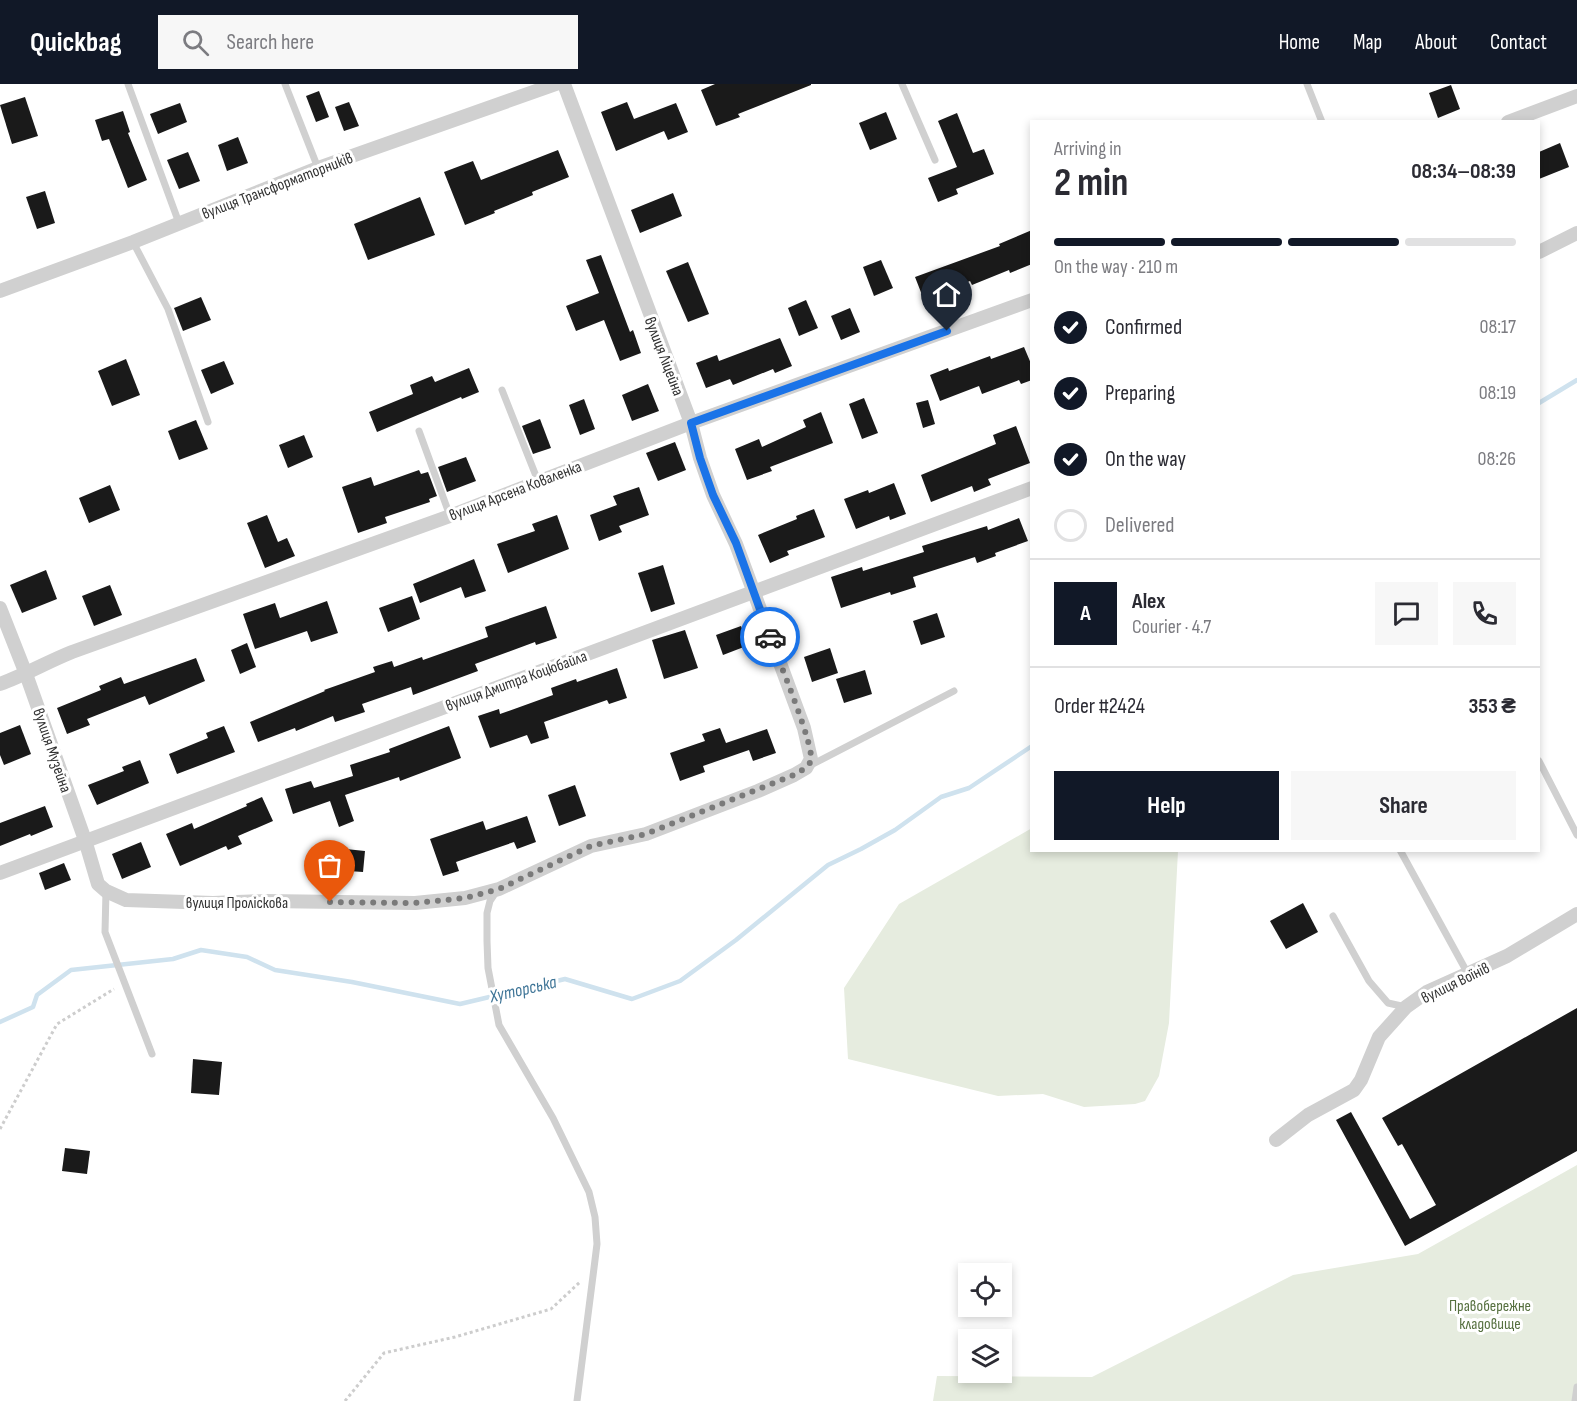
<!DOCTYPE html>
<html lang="en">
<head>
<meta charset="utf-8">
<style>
  :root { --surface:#fff; --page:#f7f7f7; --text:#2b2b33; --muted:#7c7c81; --line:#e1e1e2; --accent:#111827 }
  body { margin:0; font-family:"Sofia Sans Condensed",sans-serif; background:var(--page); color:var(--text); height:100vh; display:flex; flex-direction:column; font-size:22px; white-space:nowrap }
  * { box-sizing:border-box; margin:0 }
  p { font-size:20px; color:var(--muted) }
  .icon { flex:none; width:33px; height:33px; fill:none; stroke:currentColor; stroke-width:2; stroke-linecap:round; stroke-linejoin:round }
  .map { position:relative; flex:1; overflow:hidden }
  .sheet { position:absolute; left:1030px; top:36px; width:510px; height:732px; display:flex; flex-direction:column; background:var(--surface); border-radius:0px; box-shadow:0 3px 9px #0003 }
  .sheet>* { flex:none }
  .tools { position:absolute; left:958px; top:1179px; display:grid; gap:12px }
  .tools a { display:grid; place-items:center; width:54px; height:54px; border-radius:0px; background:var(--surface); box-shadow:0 3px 9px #0003; font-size:30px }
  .pin { position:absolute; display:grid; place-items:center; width:51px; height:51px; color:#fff; margin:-62px -26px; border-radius:50% 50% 50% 0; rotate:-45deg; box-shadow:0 0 6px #0007 }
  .pin .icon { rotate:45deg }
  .courier { position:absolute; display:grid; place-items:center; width:60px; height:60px; margin:-30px; border:4px solid #1a73e8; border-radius:50%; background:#fff; color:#222; box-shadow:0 2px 8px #0007 }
  .summary em { font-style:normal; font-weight:700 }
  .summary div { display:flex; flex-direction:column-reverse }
  .summary { display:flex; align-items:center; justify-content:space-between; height:102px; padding:0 24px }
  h1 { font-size:39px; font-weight:700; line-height:45px }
  .bar { display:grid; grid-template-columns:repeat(4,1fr); gap:9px 6px; align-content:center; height:72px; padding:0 24px }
  .bar i { height:8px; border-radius:4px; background:var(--line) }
  .bar .on { background:var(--accent) }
  .bar p { grid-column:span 4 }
  .line { display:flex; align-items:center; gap:15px; padding:0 24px; border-top:2px solid var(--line) }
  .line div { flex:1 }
  .round { display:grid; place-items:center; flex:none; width:63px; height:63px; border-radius:0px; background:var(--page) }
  ol { padding:0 24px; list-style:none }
  li { display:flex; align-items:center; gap:18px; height:66px }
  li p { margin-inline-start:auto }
  li .icon { padding:6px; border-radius:50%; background:var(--accent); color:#fff; stroke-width:4 }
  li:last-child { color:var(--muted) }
  li i { width:33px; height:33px; border:3px solid var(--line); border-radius:50% }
  .button { display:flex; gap:12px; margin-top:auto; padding:12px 24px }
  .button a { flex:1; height:69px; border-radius:0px; background:var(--accent); color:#fff; font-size:24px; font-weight:700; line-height:69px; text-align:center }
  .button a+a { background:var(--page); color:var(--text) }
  header { display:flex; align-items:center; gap:36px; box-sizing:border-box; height:84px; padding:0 30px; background:var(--accent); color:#fff }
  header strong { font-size:28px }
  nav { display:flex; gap:33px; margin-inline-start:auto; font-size:21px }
  .search { width:420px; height:54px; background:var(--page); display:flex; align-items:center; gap:15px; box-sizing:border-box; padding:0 21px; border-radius:0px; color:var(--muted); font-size:22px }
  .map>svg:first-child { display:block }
  .green { fill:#e6ecdf }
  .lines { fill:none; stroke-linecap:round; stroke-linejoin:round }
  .stream { stroke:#cfe2ee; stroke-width:4.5 }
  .building { fill:#1a1a1a }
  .path { stroke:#cdcdcd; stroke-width:3; stroke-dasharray:3 3; stroke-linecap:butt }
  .service { stroke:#d0d0d0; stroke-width:7 }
  .minor { stroke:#d0d0d0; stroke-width:14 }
  .done { stroke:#7a7a7a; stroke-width:6; stroke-dasharray:0 10.8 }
  .route { stroke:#1a73e8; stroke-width:8 }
  .labels { text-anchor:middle; stroke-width:6; stroke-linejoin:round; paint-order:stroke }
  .street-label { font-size:16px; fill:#333; stroke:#fff }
  .park-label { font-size:16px; fill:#56703f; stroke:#fff }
  .water-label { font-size:18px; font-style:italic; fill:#3f7597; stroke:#fff }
</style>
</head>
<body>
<header>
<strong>Quickbag</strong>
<div class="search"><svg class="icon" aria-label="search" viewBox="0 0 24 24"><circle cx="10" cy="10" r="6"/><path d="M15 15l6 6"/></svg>Search here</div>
<nav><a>Home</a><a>Map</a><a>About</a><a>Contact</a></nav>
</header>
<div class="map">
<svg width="1577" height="1317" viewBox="0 0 1577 1317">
  <rect width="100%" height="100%" fill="#fff"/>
  <g class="green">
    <path d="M1032,744V766L1178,767L1169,939L1159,992L1145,1017L1135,1020L1084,1023L1043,1010L998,1012L848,975L844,904L899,820Z"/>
    <path d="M1577,1081V1317H933L937,1292L1092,1293L1293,1191L1418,1170Z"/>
  </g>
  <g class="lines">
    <g class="stream">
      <path d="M1539,319L1577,296"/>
      <path d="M0,938L33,923L37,911L71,886L173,875L201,866L247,873L275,886L352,898L460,920L565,895L632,915L680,897L736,856L828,781L861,765L895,746L941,713L969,704L1032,662"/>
    </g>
  </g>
  <g class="building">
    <path d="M715,0H811V1L738,30L740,33L716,42L701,6Z"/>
    <path d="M1451,1L1460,25L1438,34L1429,9Z"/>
    <path d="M319,7L329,33L316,38L306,12Z"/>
    <path d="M25,13L38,52L12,60L0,21Z"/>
    <path d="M349,18L359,42L344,47L335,23Z"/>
    <path d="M627,18L634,35L676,19L688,48L668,56L664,47L616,67L601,28Z"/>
    <path d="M180,19L187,38L158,50L150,30Z"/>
    <path d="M123,27L130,48L128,49L147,96L128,104L109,55L102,57L95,36Z"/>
    <path d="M886,28L897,55L870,66L859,39Z"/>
    <path d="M957,29L973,69L984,65L994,90L956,105L958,110L938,118L928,94L957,83L938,37Z"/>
    <path d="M238,53L248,79L227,87L218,61Z"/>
    <path d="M1560,59L1569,83L1539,95V68Z"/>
    <path d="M558,66L569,93L532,108L533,111L494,127L495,129L465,141L444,88L473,77L481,96Z"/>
    <path d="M188,68L200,97L179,105L167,76Z"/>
    <path d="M45,107L55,139L37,145L26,113Z"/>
    <path d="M673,109L682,132L640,149L631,126Z"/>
    <path d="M420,113L435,151L368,176L354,140Z"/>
    <path d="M1032,146V180L1010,189L1009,186L972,201L970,197L924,216L915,193L1000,162L999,160Z"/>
    <path d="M601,171L630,248L633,246L641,269L620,277L604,236L576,247L566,222L599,209L586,176Z"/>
    <path d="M881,176L893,204L874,212L863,183Z"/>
    <path d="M688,178L709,230L688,238L666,187Z"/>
    <path d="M201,213L211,236L183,247L174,224Z"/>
    <path d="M806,216L818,244L799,252L788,224Z"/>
    <path d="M850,224L860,248L841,256L831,232Z"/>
    <path d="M780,254L792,282L775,289L773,285L733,301L730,295L706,304L696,279L717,271L719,277Z"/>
    <path d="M1024,263L1032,282V296L1021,300L1019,296L982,310L979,302L940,317L930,291L948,284L949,287L990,272L991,275Z"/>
    <path d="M126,275L140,311L112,322L98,287Z"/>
    <path d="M224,277L234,300L211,310L201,286Z"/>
    <path d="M469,284L479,308L462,315L461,313L377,348L369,328L413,310L410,301L432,292L435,298Z"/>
    <path d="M648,300L659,327L632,337L622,311Z"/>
    <path d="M864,314L878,349L862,355L849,320Z"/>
    <path d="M584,315L595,345L580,351L569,321Z"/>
    <path d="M928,316L935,340L923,344L916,319Z"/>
    <path d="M821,328L833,359L770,383L772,387L747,396L735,365L759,355L762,363L806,343L803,336Z"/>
    <path d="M540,335L551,364L533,370L522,342Z"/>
    <path d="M196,336L208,365L179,376L168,347Z"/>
    <path d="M1016,342L1030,379L988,395L991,401L974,408L972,402L931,418L921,391L996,360L993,351Z"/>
    <path d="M304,351L313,373L288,384L279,361Z"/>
    <path d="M675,358L686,386L658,397L646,369Z"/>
    <path d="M466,373L476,397L447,408L438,383Z"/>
    <path d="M419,386L421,390L428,388L437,412L429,415L430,418L385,433L387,439L358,449L342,403L371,393L374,402Z"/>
    <path d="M894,399L906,430L890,436L889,432L856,445L844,415L868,406L869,409Z"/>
    <path d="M110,401L120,426L89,439L79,414Z"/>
    <path d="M639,403L649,431L619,442L622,448L599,457L590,431L617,421L613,412Z"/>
    <path d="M814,425L825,453L787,467L789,471L770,479L758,451L797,435L796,432Z"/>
    <path d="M267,431L278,458L287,454L295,472L265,484L247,439Z"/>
    <path d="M557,431L569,465L508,489L497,460L535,447L532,440Z"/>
    <path d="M1019,434L1028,457L995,469L996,472L977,479L975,473L913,493L916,503L891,511L890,508L841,524L831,493L862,483L863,487L924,468L922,462L987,442L988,446Z"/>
    <path d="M474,475L486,507L465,514L461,503L420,519L413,500Z"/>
    <path d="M663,481L675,520L651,528L638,489Z"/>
    <path d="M46,486L57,515L22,529L10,501Z"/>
    <path d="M110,501L122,531L94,542L82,512Z"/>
    <path d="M412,512L420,535L388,548L379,524Z"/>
    <path d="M327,517L338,549L311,558L307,547L255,565L243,530L275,519L280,534Z"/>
    <path d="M546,522L557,554L536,561L535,558L475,580L478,587L413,611L411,603L362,620L365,628L335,638L333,632L296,647L295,644L258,658L250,638L325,607L324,606L375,588L373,583L392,577L394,583L422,573L423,576L488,553L485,543Z"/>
    <path d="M937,529L945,553L921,561L913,537Z"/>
    <path d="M741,542L749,561L723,571L716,551Z"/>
    <path d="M685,546L698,584L664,595L652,556Z"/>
    <path d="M247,559L256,583L240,590L231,566Z"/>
    <path d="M830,564L838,589L812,598L804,573Z"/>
    <path d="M196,574L205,597L149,621L145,612L87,635L90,641L67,650L57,624L101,606L99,602L121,593L124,600Z"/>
    <path d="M617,584L627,614L609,620L607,616L544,638L549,654L531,660L527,651L490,664L478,632L499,625L500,630L553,611L551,604L576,595L577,598Z"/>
    <path d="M865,586L872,610L844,619L836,595Z"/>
    <path d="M20,641L31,670L4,681L0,671V649Z"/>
    <path d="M224,642L235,668L177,690L169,670L208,654L206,649Z"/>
    <path d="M449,642L461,674L400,697L399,693L345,711L354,737L339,743L330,717L293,730L285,705L311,697L314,704L353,692L350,681L390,668L389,665Z"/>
    <path d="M720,644L726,659L767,645L776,669L753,677L749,666L703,682L705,688L680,697L670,669L705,657L702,650Z"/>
    <path d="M140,676L149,699L97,721L88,701L124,687L122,683Z"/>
    <path d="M575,701L586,732L559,742L548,711Z"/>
    <path d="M262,713L273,737L238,752L242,760L228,766L226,762L180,782L166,750L192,739L194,745L247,722L246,720Z"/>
    <path d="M45,722L53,743L31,752L30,750L0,762V739Z"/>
    <path d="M527,732L536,758L517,765L514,758L456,778L459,787L443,792L430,755L483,737L486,746Z"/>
    <path d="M141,758L151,783L122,795L112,770Z"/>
    <path d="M336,764L365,767L363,788L334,786Z"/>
    <path d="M64,779L71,796L45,806L39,789Z"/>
    <path d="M1303,819L1318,848L1286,865L1270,837Z"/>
    <path d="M1577,924V1067L1405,1162L1336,1036L1351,1028L1410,1135L1436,1121L1402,1060L1398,1062L1382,1034Z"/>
    <path d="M193,975L222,978L219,1011L191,1009Z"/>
    <path d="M65,1064L90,1067L87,1090L62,1087Z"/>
  </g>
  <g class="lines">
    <g class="path">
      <path d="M0,1045L57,940L114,905"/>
      <path d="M345,1317L384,1269L455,1253L551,1225L580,1198"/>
    </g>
    <g class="service">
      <path d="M128,0L179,139"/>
      <path d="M285,0L318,84"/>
      <path d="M902,0L935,76"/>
      <path d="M1307,0L1322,38"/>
      <path d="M133,158L168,225L208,338"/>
      <path d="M502,306L538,397"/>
      <path d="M419,347L450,432"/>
      <path d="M1539,677L1577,751"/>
      <path d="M811,681L954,607"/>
      <path d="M1400,766L1468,890"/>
      <path d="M106,807L105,848L152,970"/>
      <path d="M496,808L490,817L487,829V857L488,884L499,941L553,1034L589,1108L595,1133L597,1160L594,1184L577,1317"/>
      <path d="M1333,832L1369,897L1388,919L1406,923"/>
      <path d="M1575,1317L1577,1303"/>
    </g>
    <g class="minor">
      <path d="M1508,38L1577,12"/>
      <path d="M1539,168L1577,149"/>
      <path d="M0,207L133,158L318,84L556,0"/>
      <path d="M0,524L26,590L85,756L98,800L106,807L126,816L213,819L266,817L415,819L465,814L499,805L591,762L646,750L758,707L794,691L806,684L811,675L804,644L736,460L713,411L700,374L691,339L564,0"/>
      <path d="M0,600C25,591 47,578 72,568L450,432L691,339L1032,216"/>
      <path d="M0,789L1032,404"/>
      <path d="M1276,1056L1308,1031L1354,1006L1361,996L1379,953L1406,923L1427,908L1507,872L1577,830"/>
    </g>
  </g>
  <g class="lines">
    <path class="done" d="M330,818L415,819L465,814L499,805L591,762L646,750L794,691C800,687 809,684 811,676C814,661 777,572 770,553"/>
    <path class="route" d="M770,553L736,459L713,411L700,374L691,339L947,247"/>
  </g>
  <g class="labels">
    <g class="street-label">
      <text transform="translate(277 101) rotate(-21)" y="6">вулиця Трансформаторників</text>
      <text transform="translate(665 272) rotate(69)" y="6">вулиця Ліцейна</text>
      <text transform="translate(515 406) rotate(-21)" y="6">вулиця Арсена Коваленка</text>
      <text transform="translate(516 596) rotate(-20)" y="6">вулиця Дмитра Коцюбайла</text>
      <text transform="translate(53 666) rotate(71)" y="6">вулиця Музейна</text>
      <text x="237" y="824">вулиця Проліскова</text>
      <text transform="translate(1455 898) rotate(-26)" y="6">вулиця Воїнів</text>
    </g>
    <g class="park-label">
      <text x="1490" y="1227">Правобережне<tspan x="1490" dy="18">кладовище</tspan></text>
    </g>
    <g class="water-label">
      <text transform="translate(523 905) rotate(-13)" y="6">Хуторська</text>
    </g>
  </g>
</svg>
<div class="tools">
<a><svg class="icon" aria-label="locate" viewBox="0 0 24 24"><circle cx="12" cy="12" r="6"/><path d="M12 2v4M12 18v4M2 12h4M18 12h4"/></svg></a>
<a><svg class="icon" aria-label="layers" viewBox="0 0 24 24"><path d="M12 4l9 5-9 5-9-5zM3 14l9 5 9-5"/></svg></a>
</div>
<div class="pin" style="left:330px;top:818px;background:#ea580c"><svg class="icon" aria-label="bag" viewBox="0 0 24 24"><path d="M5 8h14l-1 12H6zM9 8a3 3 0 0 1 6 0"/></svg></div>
<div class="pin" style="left:947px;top:247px;background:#1f2937"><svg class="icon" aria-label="home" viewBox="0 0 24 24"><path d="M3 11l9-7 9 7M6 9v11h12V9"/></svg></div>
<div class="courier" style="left:770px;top:553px"><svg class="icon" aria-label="car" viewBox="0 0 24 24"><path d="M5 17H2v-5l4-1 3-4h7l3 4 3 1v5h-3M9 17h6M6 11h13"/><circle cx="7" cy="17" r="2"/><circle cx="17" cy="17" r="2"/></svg></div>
<section class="sheet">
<div class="summary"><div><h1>2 min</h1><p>Arriving in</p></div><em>08:34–08:39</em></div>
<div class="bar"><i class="on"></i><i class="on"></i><i class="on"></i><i></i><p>On the way · 210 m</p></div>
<ol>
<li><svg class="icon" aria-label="check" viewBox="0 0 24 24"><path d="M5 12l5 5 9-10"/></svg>Confirmed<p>08:17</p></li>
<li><svg class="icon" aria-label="check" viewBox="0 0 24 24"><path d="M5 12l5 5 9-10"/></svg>Preparing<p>08:19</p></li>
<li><svg class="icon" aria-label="check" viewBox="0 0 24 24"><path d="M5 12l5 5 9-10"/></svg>On the way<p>08:26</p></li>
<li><i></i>Delivered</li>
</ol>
<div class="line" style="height:108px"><b class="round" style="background:var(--accent);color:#fff">A</b><div><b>Alex</b><p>Courier · 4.7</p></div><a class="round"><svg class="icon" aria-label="chat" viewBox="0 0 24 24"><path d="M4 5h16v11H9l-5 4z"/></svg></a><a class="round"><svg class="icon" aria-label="phone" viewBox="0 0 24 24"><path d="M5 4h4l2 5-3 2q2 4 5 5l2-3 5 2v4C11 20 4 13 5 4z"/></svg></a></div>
<div class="line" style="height:78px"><div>Order #2424</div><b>353 ₴</b></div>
<div class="button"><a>Help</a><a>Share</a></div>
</section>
</div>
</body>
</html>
